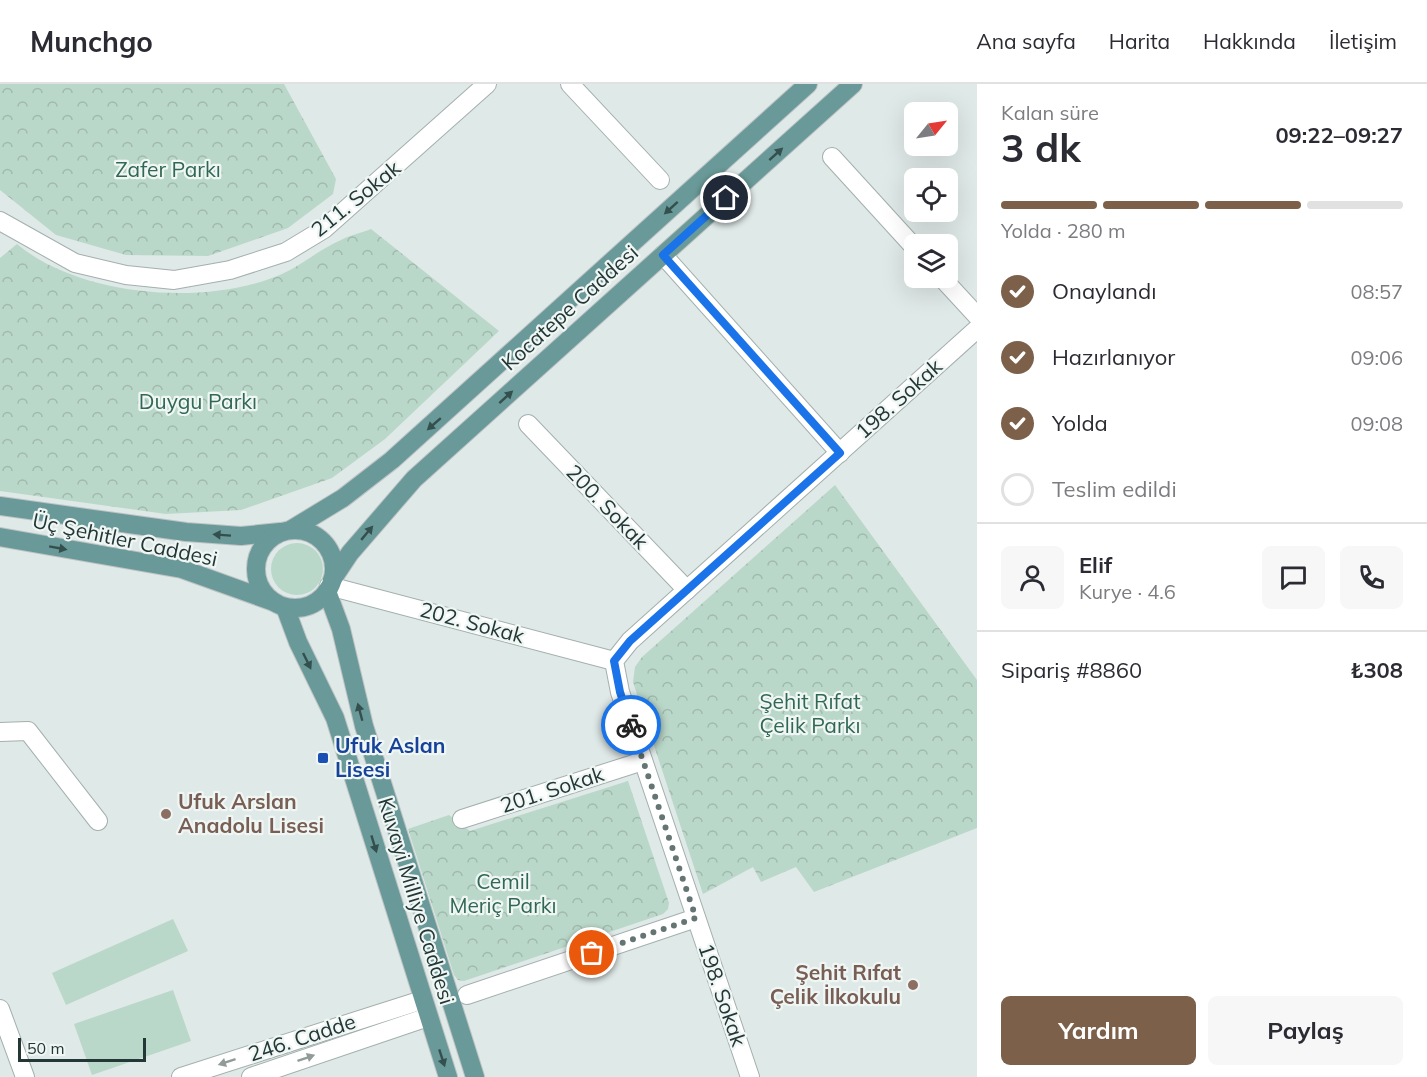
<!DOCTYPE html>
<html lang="tr">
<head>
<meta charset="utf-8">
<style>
  :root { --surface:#fff; --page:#f7f7f7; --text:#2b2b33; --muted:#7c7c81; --line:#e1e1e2; --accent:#7d604a }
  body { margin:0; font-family:Mulish,sans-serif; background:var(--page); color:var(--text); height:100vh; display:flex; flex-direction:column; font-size:22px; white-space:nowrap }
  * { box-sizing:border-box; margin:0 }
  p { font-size:20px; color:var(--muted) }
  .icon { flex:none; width:33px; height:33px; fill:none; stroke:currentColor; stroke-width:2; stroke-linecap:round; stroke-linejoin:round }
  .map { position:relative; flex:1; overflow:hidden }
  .details { display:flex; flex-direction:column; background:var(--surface); width:450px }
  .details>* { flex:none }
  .needle { width:39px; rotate:60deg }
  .tools { position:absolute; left:904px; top:18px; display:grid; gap:12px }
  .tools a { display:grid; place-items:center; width:54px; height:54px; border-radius:9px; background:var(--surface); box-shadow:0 6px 24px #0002; font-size:30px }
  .scale { position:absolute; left:18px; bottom:15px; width:128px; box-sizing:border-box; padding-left:6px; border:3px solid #223736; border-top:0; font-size:16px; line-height:21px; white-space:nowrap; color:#223736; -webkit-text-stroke:4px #eff6f4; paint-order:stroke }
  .pin { position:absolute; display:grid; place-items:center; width:51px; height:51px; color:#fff; margin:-26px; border:3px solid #fff; border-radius:50%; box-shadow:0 2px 6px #0007 }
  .courier { position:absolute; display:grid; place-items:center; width:60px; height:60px; margin:-30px; border:4px solid #1a73e8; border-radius:50%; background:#fff; color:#222; box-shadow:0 2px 8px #0007 }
  .head em { font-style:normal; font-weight:700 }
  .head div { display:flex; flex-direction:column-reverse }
  .head { display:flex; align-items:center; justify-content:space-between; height:102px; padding:0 24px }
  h1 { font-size:39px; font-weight:700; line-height:45px }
  .bar { display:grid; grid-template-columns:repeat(4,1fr); gap:9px 6px; align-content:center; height:72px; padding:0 24px }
  .bar i { height:8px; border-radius:4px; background:var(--line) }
  .bar .on { background:var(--accent) }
  .bar p { grid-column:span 4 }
  .line { display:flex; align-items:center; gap:15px; padding:0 24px; border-top:2px solid var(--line) }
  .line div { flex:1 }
  .round { display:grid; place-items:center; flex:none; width:63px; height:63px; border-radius:9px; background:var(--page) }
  ol { padding:0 24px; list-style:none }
  li { display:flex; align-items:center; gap:18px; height:66px }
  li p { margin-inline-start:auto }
  li .icon { padding:6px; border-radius:50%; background:var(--accent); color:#fff; stroke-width:4 }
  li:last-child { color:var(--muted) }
  li i { width:33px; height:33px; border:3px solid var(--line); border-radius:50% }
  .action { display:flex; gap:12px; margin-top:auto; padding:12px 24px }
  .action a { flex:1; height:69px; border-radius:9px; background:var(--accent); color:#fff; font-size:24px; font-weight:700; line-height:69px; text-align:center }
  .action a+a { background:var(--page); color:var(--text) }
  header { display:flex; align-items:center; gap:36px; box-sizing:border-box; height:84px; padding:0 30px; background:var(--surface); border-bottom:2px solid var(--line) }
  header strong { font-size:28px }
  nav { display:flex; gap:33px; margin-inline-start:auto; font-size:21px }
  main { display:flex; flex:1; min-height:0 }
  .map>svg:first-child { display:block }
  .green { fill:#bad8c9 }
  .park { fill:url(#park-crowns) }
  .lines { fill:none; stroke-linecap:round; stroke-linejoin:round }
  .minor-casing { stroke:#a3b0ae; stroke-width:20 }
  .major-casing { stroke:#bdc3c3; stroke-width:20 }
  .minor { stroke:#fff; stroke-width:18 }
  .major { stroke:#699998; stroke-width:18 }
  .oneway { fill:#34504e }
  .oneway2 { fill:#909b9a }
  .done { stroke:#647574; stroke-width:6; stroke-dasharray:0 10.8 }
  .route { stroke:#1a73e8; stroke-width:8 }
  .transit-dot { fill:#1a4fb4; stroke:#eff6f4; stroke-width:2 }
  .education-dot { fill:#8d6e63; stroke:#eff6f4; stroke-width:2 }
  .labels { text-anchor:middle; stroke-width:4.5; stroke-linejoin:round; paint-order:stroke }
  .park-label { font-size:21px; fill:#316854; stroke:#eff6f4 }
  .street-label { font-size:21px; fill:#223736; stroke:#eff6f4 }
  .transit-label { font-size:21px; font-weight:bold; fill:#164399; stroke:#eff6f4; text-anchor:start }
  .education-label { font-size:21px; font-weight:bold; fill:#785e54; stroke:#eff6f4; text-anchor:start }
</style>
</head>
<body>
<header>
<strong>Munchgo</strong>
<nav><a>Ana sayfa</a><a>Harita</a><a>Hakkında</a><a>İletişim</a></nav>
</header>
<main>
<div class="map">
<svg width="977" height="993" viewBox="0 0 977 993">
  <defs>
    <pattern id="park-crowns" width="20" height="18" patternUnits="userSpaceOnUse" patternTransform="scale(1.5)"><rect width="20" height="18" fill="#bad8c9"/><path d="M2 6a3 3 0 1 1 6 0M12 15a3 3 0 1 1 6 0" fill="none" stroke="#a0baad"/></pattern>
  </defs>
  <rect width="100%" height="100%" fill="#dfe9e7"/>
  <g class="green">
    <circle cx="297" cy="485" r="26"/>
    <path d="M173,835L188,867L66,921L52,889Z"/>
    <path d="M173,906L191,957L92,991L74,940Z"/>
  </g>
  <g class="park">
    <path d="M0,0H284L336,95L333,110L288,144L208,172L126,171L56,151L0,106Z"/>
    <path d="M371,145L499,247L385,355L332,394L241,426L166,430L0,407V174L17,160C80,213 207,223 282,190C302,181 320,165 341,156C350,151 361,149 371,145Z"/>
    <path d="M835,401L977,596V744L814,808L796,783L761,798L753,783L703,810L633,598L635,583L642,573Z"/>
    <path d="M628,697L669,819L668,825L663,830L464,897L458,896L454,891L408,745L449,731L470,747Z"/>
  </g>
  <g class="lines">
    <g class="minor-casing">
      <g id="minor">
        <path d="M570,0L660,96"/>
        <path d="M832,73L915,164"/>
        <path d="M0,137L75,179L126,191L174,196L230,186L286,168L324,145L487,0"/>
        <path d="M663,171L840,369"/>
        <path d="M942,194L977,232"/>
        <path d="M528,340L687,506"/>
        <path d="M329,502L614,577"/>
        <path d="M0,648L28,647L98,737"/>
        <path d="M462,735L643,677"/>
        <path d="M467,911L696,834"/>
        <path d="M0,925L25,993"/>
        <path d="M181,993L422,916"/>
        <path d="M251,993L428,933"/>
        <path d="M750,993L620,608L614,577L630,557L977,245"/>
      </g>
    </g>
    <g class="major-casing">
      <g id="major">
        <path d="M0,422L186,448L241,452L280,448"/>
        <path d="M292,445L343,414L392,376L808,0"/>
        <circle cx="295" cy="485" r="39"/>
        <path d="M0,453L182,485L274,518"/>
        <path d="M332,496L350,469L414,395L853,0"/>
        <path d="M327,507L341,545L364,642L475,993"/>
        <path d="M285,523L298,558L335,634L448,993"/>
      </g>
    </g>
    <use href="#minor" class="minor"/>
    <use href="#major" class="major"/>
  </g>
  <defs><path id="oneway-solid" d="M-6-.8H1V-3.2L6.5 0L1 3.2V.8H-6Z" transform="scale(1.5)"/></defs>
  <g class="oneway">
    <use href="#oneway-solid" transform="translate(776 70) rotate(-42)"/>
    <use href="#oneway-solid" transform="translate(671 124) rotate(138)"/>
    <use href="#oneway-solid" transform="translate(506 313) rotate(-42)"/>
    <use href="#oneway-solid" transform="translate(434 340) rotate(139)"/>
    <use href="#oneway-solid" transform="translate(367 449) rotate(-50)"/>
    <use href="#oneway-solid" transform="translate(222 451) rotate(-176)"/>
    <use href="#oneway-solid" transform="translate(58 464) rotate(10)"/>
    <use href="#oneway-solid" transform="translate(307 577) rotate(64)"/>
    <use href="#oneway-solid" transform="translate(360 628) rotate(-105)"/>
    <use href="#oneway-solid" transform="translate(374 760) rotate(73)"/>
    <use href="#oneway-solid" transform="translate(442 974) rotate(72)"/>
  </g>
  <g class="oneway2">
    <use href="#oneway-solid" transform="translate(306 974) rotate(-19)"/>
    <use href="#oneway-solid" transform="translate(227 978) rotate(162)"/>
  </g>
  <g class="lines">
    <path class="done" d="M592,869L696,834L631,641"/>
    <path class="route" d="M631,641L620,608L614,577L630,557L840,369L663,171L726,114"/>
  </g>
  <rect class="transit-dot" x="317" y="668" width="12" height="12" rx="3"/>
  <g class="education-dot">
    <circle cx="166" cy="730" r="6"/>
    <circle cx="913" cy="901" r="6"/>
  </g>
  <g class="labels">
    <g class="park-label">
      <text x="168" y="93">Zafer Parkı</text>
      <text x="198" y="325">Duygu Parkı</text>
      <text x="810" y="625">Şehit Rıfat<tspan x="810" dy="24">Çelik Parkı</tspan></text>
      <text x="503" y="805">Cemil<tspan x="503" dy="24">Meriç Parkı</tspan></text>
    </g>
    <g class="street-label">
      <text transform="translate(356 115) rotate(-39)" y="7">211. Sokak</text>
      <text transform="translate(570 224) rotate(-42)" y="7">Kocatepe Caddesi</text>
      <text transform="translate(899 315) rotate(-42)" y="7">198. Sokak</text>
      <text transform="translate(607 423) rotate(46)" y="7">200. Sokak</text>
      <text transform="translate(125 456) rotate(12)" y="7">Üç Şehitler Caddesi</text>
      <text transform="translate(472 539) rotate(15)" y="7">202. Sokak</text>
      <text transform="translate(552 706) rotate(-18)" y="7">201. Sokak</text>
      <text transform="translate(416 817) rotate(73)" y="7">Kuvayi Milliye Caddesi</text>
      <text transform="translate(722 911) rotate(71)" y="7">198. Sokak</text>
      <text transform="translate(302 954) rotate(-18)" y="7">246. Cadde</text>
    </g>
    <g class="transit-label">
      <text x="335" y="669">Ufuk Aslan<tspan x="335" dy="24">Lisesi</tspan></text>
    </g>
    <g class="education-label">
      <text x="178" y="725">Ufuk Arslan<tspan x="178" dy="24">Anadolu Lisesi</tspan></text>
      <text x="901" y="896" text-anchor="end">Şehit Rıfat<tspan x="901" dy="24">Çelik İlkokulu</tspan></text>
    </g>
  </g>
</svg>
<div class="tools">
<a><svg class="needle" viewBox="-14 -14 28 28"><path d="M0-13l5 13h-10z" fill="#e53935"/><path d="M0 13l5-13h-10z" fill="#7c7c81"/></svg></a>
<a><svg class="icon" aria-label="locate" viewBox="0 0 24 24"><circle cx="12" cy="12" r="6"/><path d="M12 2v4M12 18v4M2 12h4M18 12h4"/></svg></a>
<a><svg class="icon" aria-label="layers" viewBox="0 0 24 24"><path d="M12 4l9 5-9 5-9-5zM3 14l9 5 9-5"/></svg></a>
</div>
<div class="scale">50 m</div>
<div class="pin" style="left:592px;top:869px;background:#ea580c"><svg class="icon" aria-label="bag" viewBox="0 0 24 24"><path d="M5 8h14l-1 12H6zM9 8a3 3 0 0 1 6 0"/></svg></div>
<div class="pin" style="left:726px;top:114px;background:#1f2937"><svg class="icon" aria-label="home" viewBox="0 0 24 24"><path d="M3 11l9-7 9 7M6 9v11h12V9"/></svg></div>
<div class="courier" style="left:631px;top:641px"><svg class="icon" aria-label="bike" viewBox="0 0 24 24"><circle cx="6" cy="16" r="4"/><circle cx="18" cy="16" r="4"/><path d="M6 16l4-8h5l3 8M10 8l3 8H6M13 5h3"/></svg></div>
</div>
<section class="details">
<div class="head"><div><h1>3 dk</h1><p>Kalan süre</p></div><em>09:22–09:27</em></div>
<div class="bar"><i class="on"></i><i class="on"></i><i class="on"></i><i></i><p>Yolda · 280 m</p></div>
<ol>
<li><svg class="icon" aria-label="check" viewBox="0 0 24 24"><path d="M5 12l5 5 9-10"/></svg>Onaylandı<p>08:57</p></li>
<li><svg class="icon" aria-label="check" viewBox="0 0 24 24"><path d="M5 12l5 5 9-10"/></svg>Hazırlanıyor<p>09:06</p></li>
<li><svg class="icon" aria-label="check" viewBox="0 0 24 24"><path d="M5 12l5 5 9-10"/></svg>Yolda<p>09:08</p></li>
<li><i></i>Teslim edildi</li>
</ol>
<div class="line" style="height:108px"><a class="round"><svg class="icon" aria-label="person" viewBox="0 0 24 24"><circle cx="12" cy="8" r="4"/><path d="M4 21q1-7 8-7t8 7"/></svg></a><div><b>Elif</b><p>Kurye · 4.6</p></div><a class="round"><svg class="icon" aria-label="chat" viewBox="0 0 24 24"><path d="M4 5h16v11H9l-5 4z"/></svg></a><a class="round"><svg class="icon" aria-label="phone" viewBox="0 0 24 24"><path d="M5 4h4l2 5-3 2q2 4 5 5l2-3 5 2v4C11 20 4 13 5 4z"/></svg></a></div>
<div class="line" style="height:78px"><div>Sipariş #8860</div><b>₺308</b></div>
<div class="action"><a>Yardım</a><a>Paylaş</a></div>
</section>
</main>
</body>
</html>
